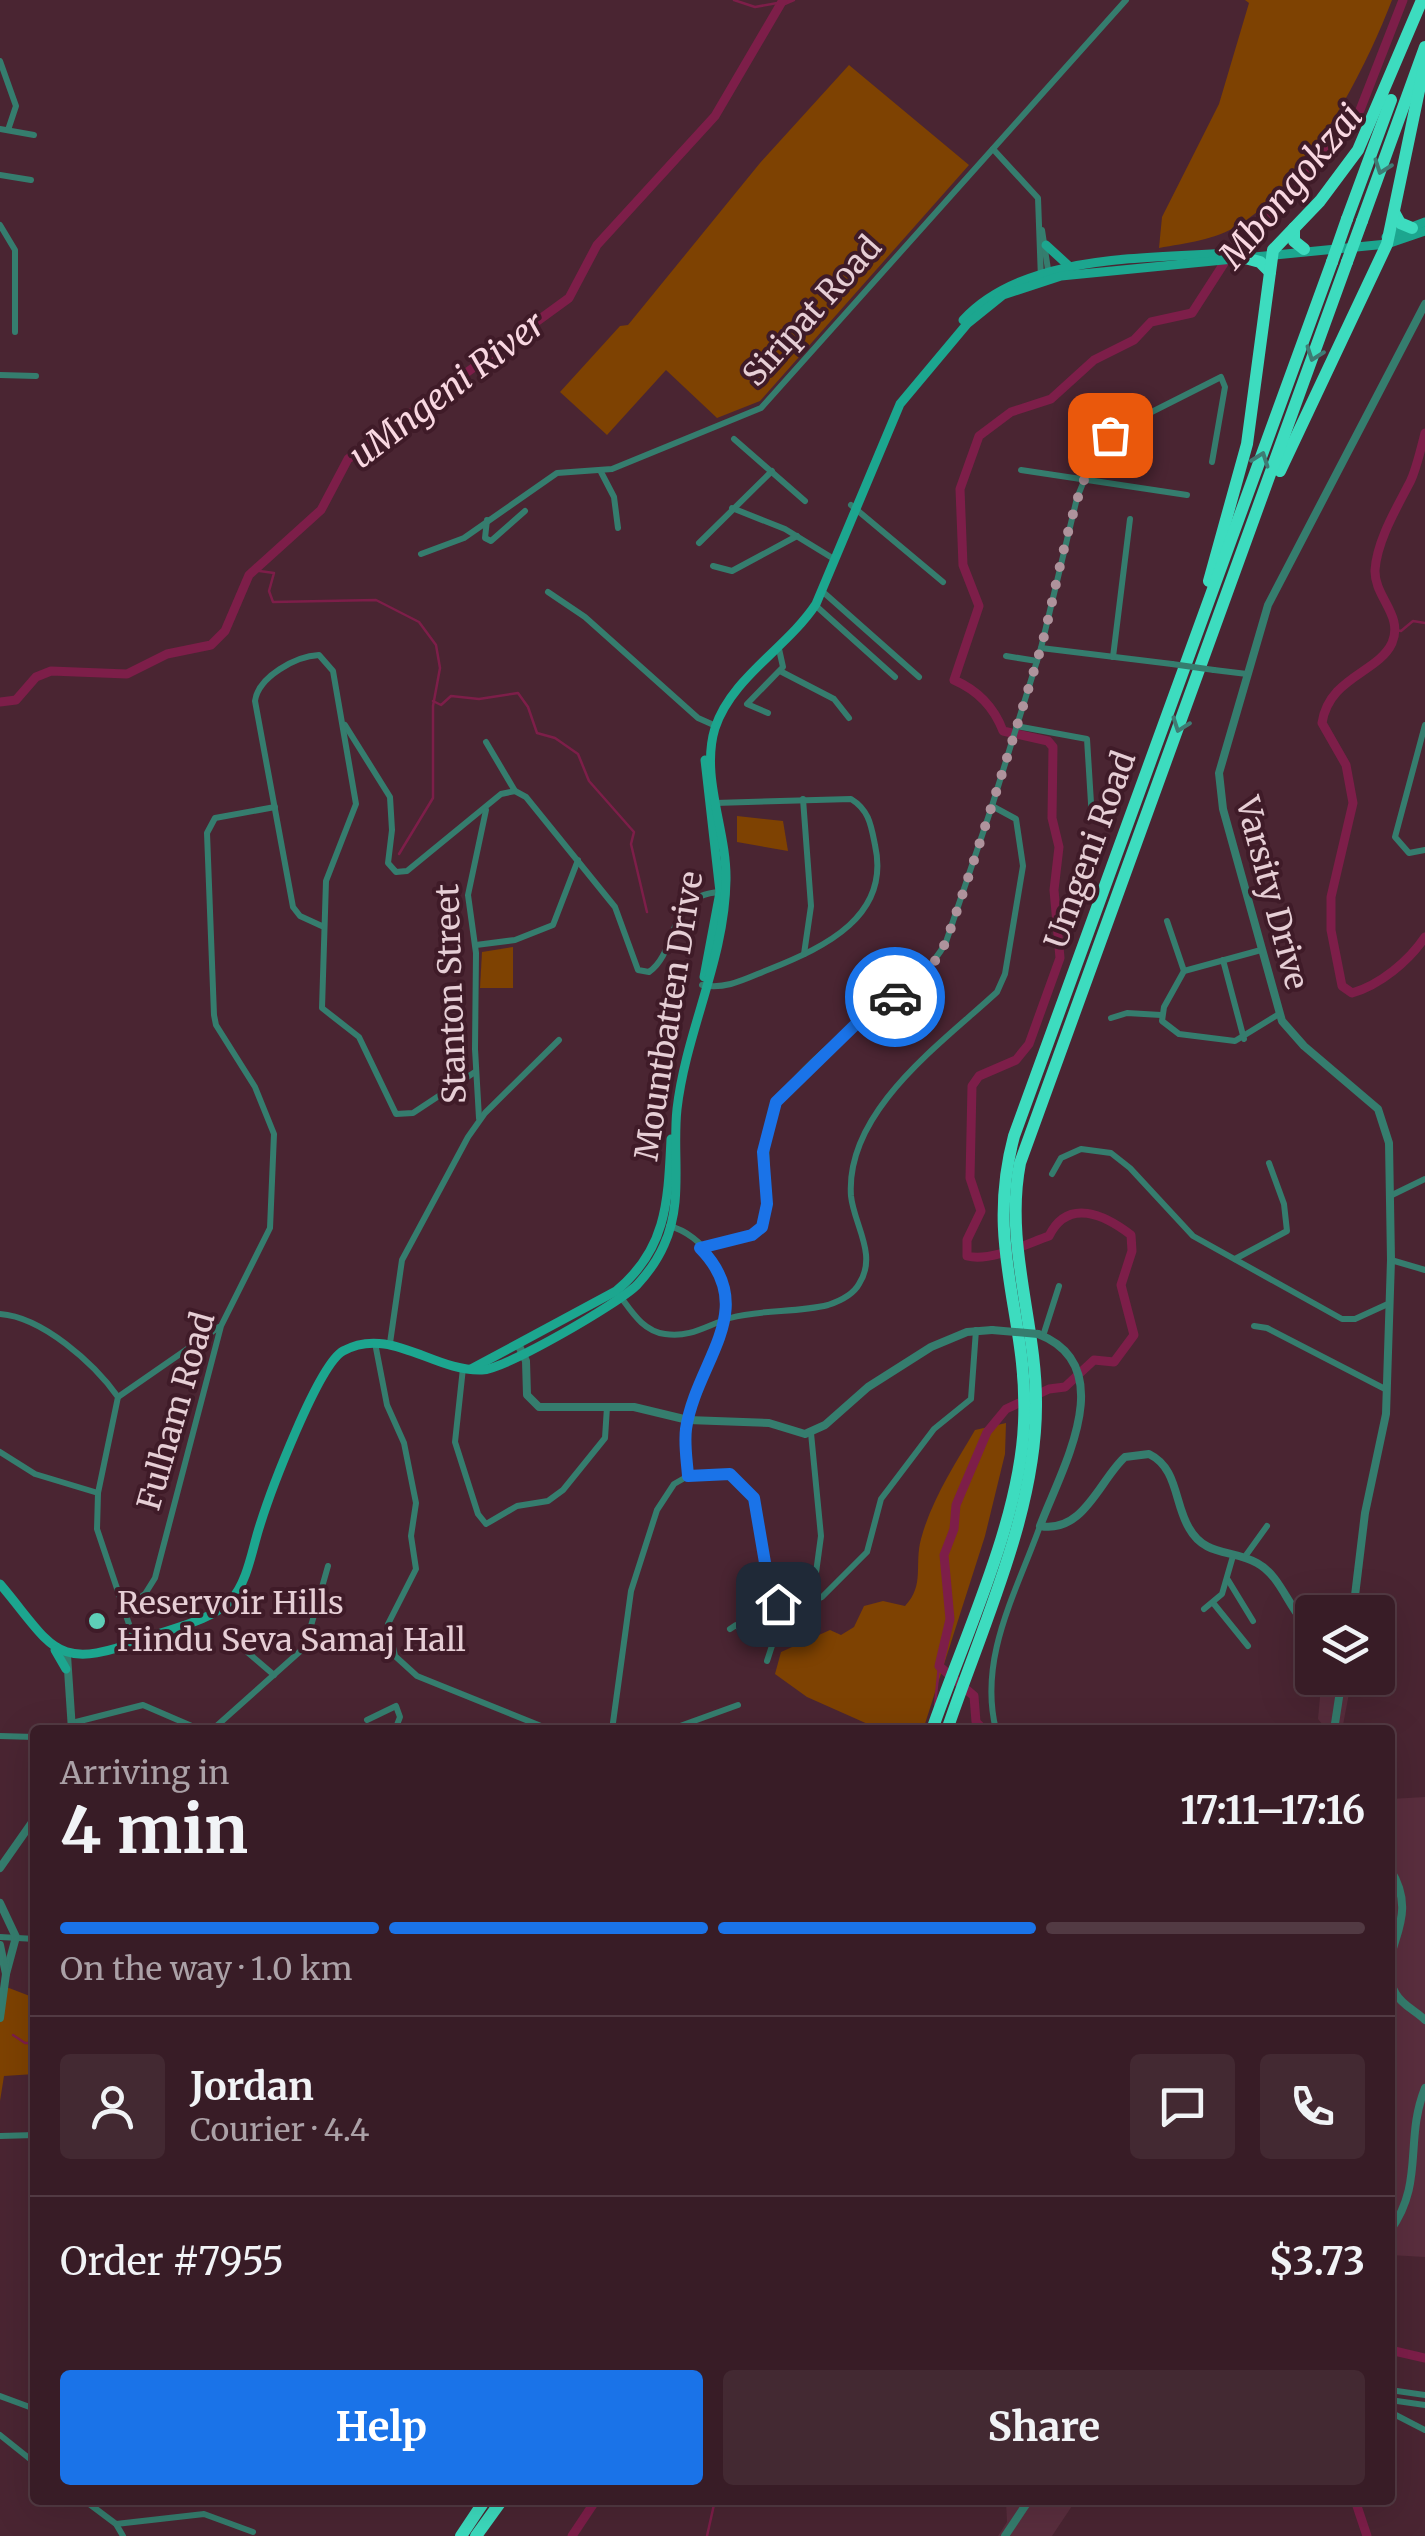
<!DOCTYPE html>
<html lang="en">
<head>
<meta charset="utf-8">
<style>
  :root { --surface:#381c26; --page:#432932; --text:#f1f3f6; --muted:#aba1a7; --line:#523a43; --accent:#1a73e8 }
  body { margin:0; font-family:Merriweather,serif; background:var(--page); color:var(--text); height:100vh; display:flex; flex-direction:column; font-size:38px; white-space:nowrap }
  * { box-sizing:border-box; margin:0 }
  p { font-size:32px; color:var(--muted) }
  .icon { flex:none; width:55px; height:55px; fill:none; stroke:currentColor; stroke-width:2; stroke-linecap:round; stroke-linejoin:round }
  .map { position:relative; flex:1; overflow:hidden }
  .panel { position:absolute; left:30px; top:1725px; width:1365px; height:780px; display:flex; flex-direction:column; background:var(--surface); border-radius:10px; box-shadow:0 10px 40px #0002,0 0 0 2px var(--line) }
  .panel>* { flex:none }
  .fabs { position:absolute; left:1295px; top:1595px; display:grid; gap:20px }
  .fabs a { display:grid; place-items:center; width:100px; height:100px; border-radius:10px; background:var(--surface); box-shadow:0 10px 40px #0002,0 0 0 2px var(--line); font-size:50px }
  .pin { position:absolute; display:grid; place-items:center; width:85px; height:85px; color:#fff; margin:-42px; border-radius:20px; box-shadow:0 5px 15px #0006 }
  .courier { position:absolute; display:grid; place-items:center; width:100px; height:100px; margin:-50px; border:8px solid #1a73e8; border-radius:50%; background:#fff; color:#222; box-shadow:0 2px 12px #0007 }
  .overview em { font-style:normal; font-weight:700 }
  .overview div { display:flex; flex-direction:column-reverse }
  .overview { display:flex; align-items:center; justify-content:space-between; height:170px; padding:0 30px }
  h1 { font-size:65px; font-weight:700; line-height:75px }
  .bar { display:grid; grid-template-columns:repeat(4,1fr); gap:15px 10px; align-content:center; height:120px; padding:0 30px }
  .bar i { height:12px; border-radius:8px; background:var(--line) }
  .bar .selected { background:var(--accent) }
  .bar p { grid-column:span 4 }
  .line { display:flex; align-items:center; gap:25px; padding:0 30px; border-top:2px solid var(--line) }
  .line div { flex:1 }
  .round { display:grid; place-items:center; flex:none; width:105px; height:105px; border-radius:10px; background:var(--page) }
  .action { display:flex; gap:20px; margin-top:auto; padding:20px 30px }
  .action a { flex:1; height:115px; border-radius:10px; background:var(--accent); color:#fff; font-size:40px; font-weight:700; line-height:115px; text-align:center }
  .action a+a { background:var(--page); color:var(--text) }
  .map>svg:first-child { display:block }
  .built { fill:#5a2e3e }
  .green { fill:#7e4202 }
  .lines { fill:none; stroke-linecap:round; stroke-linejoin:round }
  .stream { stroke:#7d1e49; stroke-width:2.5 }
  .river { stroke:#7d1e49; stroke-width:9 }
  .minor { stroke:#357d6e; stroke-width:6 }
  .tertiary { stroke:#357d6e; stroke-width:8 }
  .secondary { stroke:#1ca68f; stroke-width:9 }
  .motorway { stroke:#3ddcbf; stroke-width:12 }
  .minor-bridge { stroke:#357d6e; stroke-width:6 }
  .tertiary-bridge { stroke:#357d6e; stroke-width:8 }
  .motorway-bridge { stroke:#3ddcbf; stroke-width:12 }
  .oneway { stroke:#3e7c74 }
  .done { stroke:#af939c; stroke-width:10; stroke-dasharray:0 18 }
  .route { stroke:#1a73e8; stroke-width:12 }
  .poi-dot { fill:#5eceb7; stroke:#3f1b28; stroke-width:4 }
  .labels { text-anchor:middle; stroke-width:8; stroke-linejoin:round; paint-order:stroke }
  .street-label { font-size:32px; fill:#e6ced5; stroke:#3f1b28 }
  .poi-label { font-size:32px; fill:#e6ced5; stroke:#3f1b28; text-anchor:start }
  .water-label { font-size:35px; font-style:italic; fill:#f9d7e1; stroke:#3f1b28 }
</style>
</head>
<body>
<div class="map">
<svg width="1425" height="2536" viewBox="0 0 1425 2536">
  <rect width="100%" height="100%" fill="#4a2532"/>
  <g class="built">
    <path d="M1296,1668L1312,1669V1678H1352L1342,1730H1327L1318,1719L1320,1697L1293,1688Z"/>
    <path d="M1425,1797V2257L1390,2255V1799Z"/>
    <path d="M1006,2500H1076L1052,2536H998L1007,2522Z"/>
  </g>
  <g class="green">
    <path d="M1245,0H1392C1364,73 1307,183 1239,225C1215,240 1186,243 1159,248L1162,217L1219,104L1249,3Z"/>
    <path d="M849,65L969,165L760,401L717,418L666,370L607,435L560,392L620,326L628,325L760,163Z"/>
    <path d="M737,816L783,821L788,851L737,842Z"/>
    <path d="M513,947V988H480L482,952Z"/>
    <path d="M1006,1423L1005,1454L985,1536L923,1730H870V1725L807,1697L775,1674L781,1652L830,1630L841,1635L854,1627L864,1606L883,1601L905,1606C925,1585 914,1565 921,1539C931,1501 955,1464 975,1430Z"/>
    <path d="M9,1988L35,1998V2074L4,2076L0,2101V1989Z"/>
  </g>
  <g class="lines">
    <g class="stream">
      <path d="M734,0L755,7L794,0L780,6"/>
      <path d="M252,570L274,573L269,591L273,602L376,600L419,622L436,645L440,668L433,706V798L399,854"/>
      <path d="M1395,630L1401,631L1413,621L1425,623"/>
      <path d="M433,701L441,705L451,696L479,699L518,693L528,707L537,733L555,738L578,754L589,781L634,832L631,844L647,912"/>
      <path d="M935,1705L939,1666"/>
      <path d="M13,2035L25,2043H35"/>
      <path d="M707,2536L715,2500"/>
    </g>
    <g class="river">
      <path d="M1425,433C1422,445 1415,474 1409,484C1396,509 1377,541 1375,570C1374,597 1404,615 1392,643C1378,673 1329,677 1322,723L1346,765L1353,803L1331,897V930L1342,986L1352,993C1380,985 1409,961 1425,937"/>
      <path d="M0,702L16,700L36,677L51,671L127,674L167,654L211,645L225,631L249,575L321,510L348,459L569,298L597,245L715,116L783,0"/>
      <path d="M984,1730L976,1722L974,1696L939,1666L950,1619L944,1555L954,1529L956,1505L987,1432L1006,1409L1049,1389L1065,1387L1094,1360L1114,1362L1134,1335L1121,1285L1132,1251L1131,1235C1105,1215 1068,1197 1049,1236C1026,1244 991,1262 967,1256V1240L981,1211L970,1178L972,1086L979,1076L1016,1060L1029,1044L1060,958L1054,890L1059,847L1052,818L1053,747L1048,741L1003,731C994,707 977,690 954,680L979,606L963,565L960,489L979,436L1011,412L1051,399L1094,360L1134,340L1151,322L1192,313L1239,240L1285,201L1360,110L1403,0"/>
      <path d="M1390,2350L1425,2358"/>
      <path d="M1355,2500L1367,2536"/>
      <path d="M572,2536L596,2500"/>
    </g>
    <g class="minor">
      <path d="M0,61L16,106L8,130"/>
      <path d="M0,129L34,135"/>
      <path d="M993,149L1038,198L1041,279"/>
      <path d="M0,175L31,180"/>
      <path d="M0,225L15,250V332"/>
      <path d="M1042,230L1049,276"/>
      <path d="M0,375L36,376"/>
      <path d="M734,439L805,501"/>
      <path d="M1021,470L1187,495"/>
      <path d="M601,472L614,497L618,528"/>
      <path d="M851,505L943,582"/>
      <path d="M732,508L785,529L834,559"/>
      <path d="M487,520L485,538L491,541L525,511"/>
      <path d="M699,543L772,471"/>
      <path d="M421,554L464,538L557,473L612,469L761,408L1126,0"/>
      <path d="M713,566L732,571L797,536"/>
      <path d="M822,591L919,677"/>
      <path d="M548,592L585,617L698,718L716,726"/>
      <path d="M815,605L895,677"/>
      <path d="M1041,648L1172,664"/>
      <path d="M1006,656L1037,661"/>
      <path d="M1113,657L1130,519"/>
      <path d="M1214,670L1247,674"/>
      <path d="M780,671L834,699L849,718"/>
      <path d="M768,713L747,704L783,667L779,649"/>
      <path d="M345,725L390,797L392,830L388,863L396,872L407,871L501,794L515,791L526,797L615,907L638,970L649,972C680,950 665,895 720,892"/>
      <path d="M1425,725L1395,837L1409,853L1425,850"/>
      <path d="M1016,726L1087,739L1092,819"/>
      <path d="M486,742L515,791"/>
      <path d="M803,799L811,906L804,954"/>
      <path d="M1167,921L1184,971"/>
      <path d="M324,927L300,916L293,907L255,701C258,677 296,656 319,655L333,671L356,804L326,881L322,1008L359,1037L396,1114L413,1113L475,1072"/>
      <path d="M476,945L515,940L553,925L578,860"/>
      <path d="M1261,950L1184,971L1164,1007L1162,1021L1179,1034L1235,1041L1279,1014"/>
      <path d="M1223,960L1244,1039"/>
      <path d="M702,985C727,990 747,978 770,969C825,947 891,916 875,845C871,825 869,810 851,799L715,803"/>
      <path d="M1111,1018L1127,1013L1161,1015"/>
      <path d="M479,1118L475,1049L476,953L468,895L486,810"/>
      <path d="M1052,1174L1061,1158L1081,1149L1111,1153L1130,1168L1193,1236L1342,1319H1355L1390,1303"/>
      <path d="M1390,1196L1425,1179"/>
      <path d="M669,1226C703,1234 732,1277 726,1311L686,1429L688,1476"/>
      <path d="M700,1248C717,1238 744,1245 758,1231C782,1207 750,1135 780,1098C800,1072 831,1044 857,1024C889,998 926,980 946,942L992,806L1041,648L1077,498L1096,451L1116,430L1221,377L1225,387L1212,462"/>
      <path d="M1235,1259L1287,1231L1284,1204L1269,1163"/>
      <path d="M1391,1260L1425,1270"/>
      <path d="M620,1296C632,1312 643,1331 665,1334C691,1338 707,1325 730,1318C762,1309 796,1313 828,1305C840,1301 853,1295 859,1284C878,1255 854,1225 851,1196C845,1111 942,1043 997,992L1005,974L1023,866L1016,819L992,806"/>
      <path d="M0,1314C42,1317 94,1363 118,1397L98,1493L97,1529L135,1642"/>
      <path d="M1254,1326L1267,1328L1387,1390"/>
      <path d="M1043,1336L1059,1286"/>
      <path d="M375,1343L387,1405L404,1443L416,1503L411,1536L416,1569L388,1624L395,1656L417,1676L551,1730"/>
      <path d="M390,1343L402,1260L468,1137L485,1113L559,1040"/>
      <path d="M463,1368L455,1442L478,1514L486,1524L517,1506L548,1501L563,1490L605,1438L607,1407"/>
      <path d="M118,1397L219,1327"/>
      <path d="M811,1433L821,1536L812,1602"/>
      <path d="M0,1452L35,1474L98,1493"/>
      <path d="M1244,1558L1267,1526"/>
      <path d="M1228,1580L1253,1621"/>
      <path d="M1214,1604L1248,1646"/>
      <path d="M124,1609L145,1594L155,1578L221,1326L270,1228L274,1134L255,1087L216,1025L214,1015L207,833L215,818L275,807"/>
      <path d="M1204,1609L1222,1594L1233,1556"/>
      <path d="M730,1629L736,1625L748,1637L774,1601"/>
      <path d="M246,1651L274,1675"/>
      <path d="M767,1661L785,1606"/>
      <path d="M367,1720L396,1706L400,1717L395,1730"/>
      <path d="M72,1723L143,1705L201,1730"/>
      <path d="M212,1730L305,1647L328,1566"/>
      <path d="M612,1730L631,1591L657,1510L674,1484L688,1476L723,1473L751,1492L772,1598L796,1608L822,1597L867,1552L881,1499L934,1429L971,1399L976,1330"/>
      <path d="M669,1730L738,1705"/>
      <path d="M996,1730C978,1658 1016,1593 1040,1526"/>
      <path d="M0,1736L35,1737"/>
      <path d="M0,1937L35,1939"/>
      <path d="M0,2136L35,2135"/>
      <path d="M1390,2390L1425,2395"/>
      <path d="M0,2396L35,2409"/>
      <path d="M1390,2400L1425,2405"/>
      <path d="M1390,2412L1425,2430"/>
      <path d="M0,2435L35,2463"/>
      <path d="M84,2500L116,2524L123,2536"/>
      <path d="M116,2524L204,2514L253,2532"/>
    </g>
    <g class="tertiary">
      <path d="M1038,1334C1122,1366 1061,1470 1040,1526C1084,1534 1100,1479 1125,1457L1149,1454C1178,1468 1174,1503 1189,1528C1205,1557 1232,1549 1257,1563C1283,1577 1289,1613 1312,1629"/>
      <path d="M519,1346L526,1361L527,1395L539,1407H634L688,1420L769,1423L805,1434L825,1425L868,1387L931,1347L967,1332L992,1330"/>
      <path d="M1353,1612L1365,1513L1386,1414L1391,1260L1389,1143L1378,1109L1304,1046L1282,1021L1223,809L1219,773L1268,605L1425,304"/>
      <path d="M67,1655L72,1730"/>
      <path d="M1334,1730L1342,1678"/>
      <path d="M0,1868L35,1818"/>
      <path d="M1390,1869C1425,1924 1371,1952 1396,1994C1402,2005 1416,2011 1425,2020"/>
      <path d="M0,1903L16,1937L6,1974"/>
      <path d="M0,1945L6,1974L0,2018"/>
      <path d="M1390,2231C1425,2182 1404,2141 1425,2088"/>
      <path d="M1005,2536L1029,2500"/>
    </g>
    <g class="secondary">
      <path d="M1386,237L1425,222"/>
      <path d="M1046,245L1070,267"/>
      <path d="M963,320C1028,249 1162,260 1252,251"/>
      <path d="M704,977L720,892L705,760"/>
      <path d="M471,1369L616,1291C667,1249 668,1201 671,1139"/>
      <path d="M0,1584C54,1648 54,1673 143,1639C169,1629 212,1621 231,1600C248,1581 252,1549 260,1525C270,1493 318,1365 343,1351C390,1325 434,1372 482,1370C506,1369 619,1303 637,1285C648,1273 658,1259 664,1245C684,1202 672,1154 677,1109C686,1031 725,959 726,880C727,830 700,777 715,728C732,677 787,648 816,604L900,404L967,324L1003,295L1061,276L1387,244L1425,231"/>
      <path d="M55,1650L66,1669"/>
    </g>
    <g class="motorway">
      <path d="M1394,212L1400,223L1412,228"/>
      <path d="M1347,219L1391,100"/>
      <path d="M1362,221L1425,47"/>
      <path d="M1294,228V241L1304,249"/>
      <path d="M1245,258L1260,262L1270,272"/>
      <path d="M1280,471L1387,244L1425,62"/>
      <path d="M1209,581L1247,444L1273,250L1320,201L1358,150L1422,0"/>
      <path d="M932,1730C964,1637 1020,1521 1024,1423C1029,1317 984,1248 1014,1136L1332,262"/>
      <path d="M947,1730C981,1629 1036,1513 1036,1406C1037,1324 1004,1245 1020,1163L1347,262"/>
      <path d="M461,2536L485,2500"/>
      <path d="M476,2536L502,2500"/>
    </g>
    <path class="minor-bridge" d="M1172,664L1214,670"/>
    <path class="tertiary-bridge" d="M992,1330L1038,1334"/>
    <g class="motorway-bridge">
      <path d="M1332,262L1347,219"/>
      <path d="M1347,262L1362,221"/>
    </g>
  </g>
  <defs><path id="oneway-chevron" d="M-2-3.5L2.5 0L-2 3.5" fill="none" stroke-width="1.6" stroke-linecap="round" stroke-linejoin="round" transform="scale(2.5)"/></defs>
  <g class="oneway">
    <use href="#oneway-chevron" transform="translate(1382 167) rotate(110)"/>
    <use href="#oneway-chevron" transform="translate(1314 354) rotate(110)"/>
    <use href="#oneway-chevron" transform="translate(1261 459) rotate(-70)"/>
    <use href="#oneway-chevron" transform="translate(1180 725) rotate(110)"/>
  </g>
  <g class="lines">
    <path class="done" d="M895,997L936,960L946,942C980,846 1010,749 1040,651C1056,598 1073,469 1110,435"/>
    <path class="route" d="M778,1604L770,1592L754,1498L730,1474L688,1476C687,1461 684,1445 686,1429C696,1361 761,1310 700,1248L752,1235L762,1227L767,1204L763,1152L776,1102L855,1025L895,997"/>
  </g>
  <circle class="poi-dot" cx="97" cy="1621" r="10"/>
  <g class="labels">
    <g class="street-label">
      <text transform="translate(812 311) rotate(-48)" y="11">Siripat Road</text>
      <text transform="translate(1090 850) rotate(-70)" y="11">Umgeni Road</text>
      <text transform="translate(1272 893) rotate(75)" y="11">Varsity Drive</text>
      <text transform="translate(451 994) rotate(-92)" y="11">Stanton Street</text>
      <text transform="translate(669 1016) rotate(-81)" y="11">Mountbatten Drive</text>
      <text transform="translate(176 1411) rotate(-74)" y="11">Fulham Road</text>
    </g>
    <g class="poi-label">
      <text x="117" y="1614">Reservoir Hills<tspan x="117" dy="37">Hindu Seva Samaj Hall</tspan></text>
    </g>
    <g class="water-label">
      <text transform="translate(1291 186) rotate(-50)" y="12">Mbongokzai</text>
      <text transform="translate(447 390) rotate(-37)" y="12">uMngeni River</text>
    </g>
  </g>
</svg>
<div class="fabs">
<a><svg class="icon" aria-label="layers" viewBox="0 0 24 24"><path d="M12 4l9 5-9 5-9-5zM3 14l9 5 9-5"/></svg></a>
</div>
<div class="pin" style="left:1110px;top:435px;background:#ea580c"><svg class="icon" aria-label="bag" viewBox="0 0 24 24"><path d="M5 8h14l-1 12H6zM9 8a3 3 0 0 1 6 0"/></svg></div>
<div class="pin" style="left:778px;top:1604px;background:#1f2937"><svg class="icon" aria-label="home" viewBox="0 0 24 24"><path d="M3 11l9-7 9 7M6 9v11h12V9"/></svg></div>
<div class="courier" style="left:895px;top:997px"><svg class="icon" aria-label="car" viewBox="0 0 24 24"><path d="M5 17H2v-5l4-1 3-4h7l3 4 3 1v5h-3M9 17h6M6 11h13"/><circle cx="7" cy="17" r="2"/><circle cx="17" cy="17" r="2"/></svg></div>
<section class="panel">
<div class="overview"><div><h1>4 min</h1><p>Arriving in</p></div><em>17:11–17:16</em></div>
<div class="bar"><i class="selected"></i><i class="selected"></i><i class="selected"></i><i></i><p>On the way · 1.0 km</p></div>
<div class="line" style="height:180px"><a class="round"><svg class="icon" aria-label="person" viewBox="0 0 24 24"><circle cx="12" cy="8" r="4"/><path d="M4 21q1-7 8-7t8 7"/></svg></a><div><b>Jordan</b><p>Courier · 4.4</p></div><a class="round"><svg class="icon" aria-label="chat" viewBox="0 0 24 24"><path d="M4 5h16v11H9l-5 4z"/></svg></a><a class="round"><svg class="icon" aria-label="phone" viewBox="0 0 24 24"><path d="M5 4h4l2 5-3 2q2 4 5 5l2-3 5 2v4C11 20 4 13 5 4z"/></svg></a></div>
<div class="line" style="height:130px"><div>Order #7955</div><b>$3.73</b></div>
<div class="action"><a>Help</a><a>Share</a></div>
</section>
</div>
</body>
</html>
